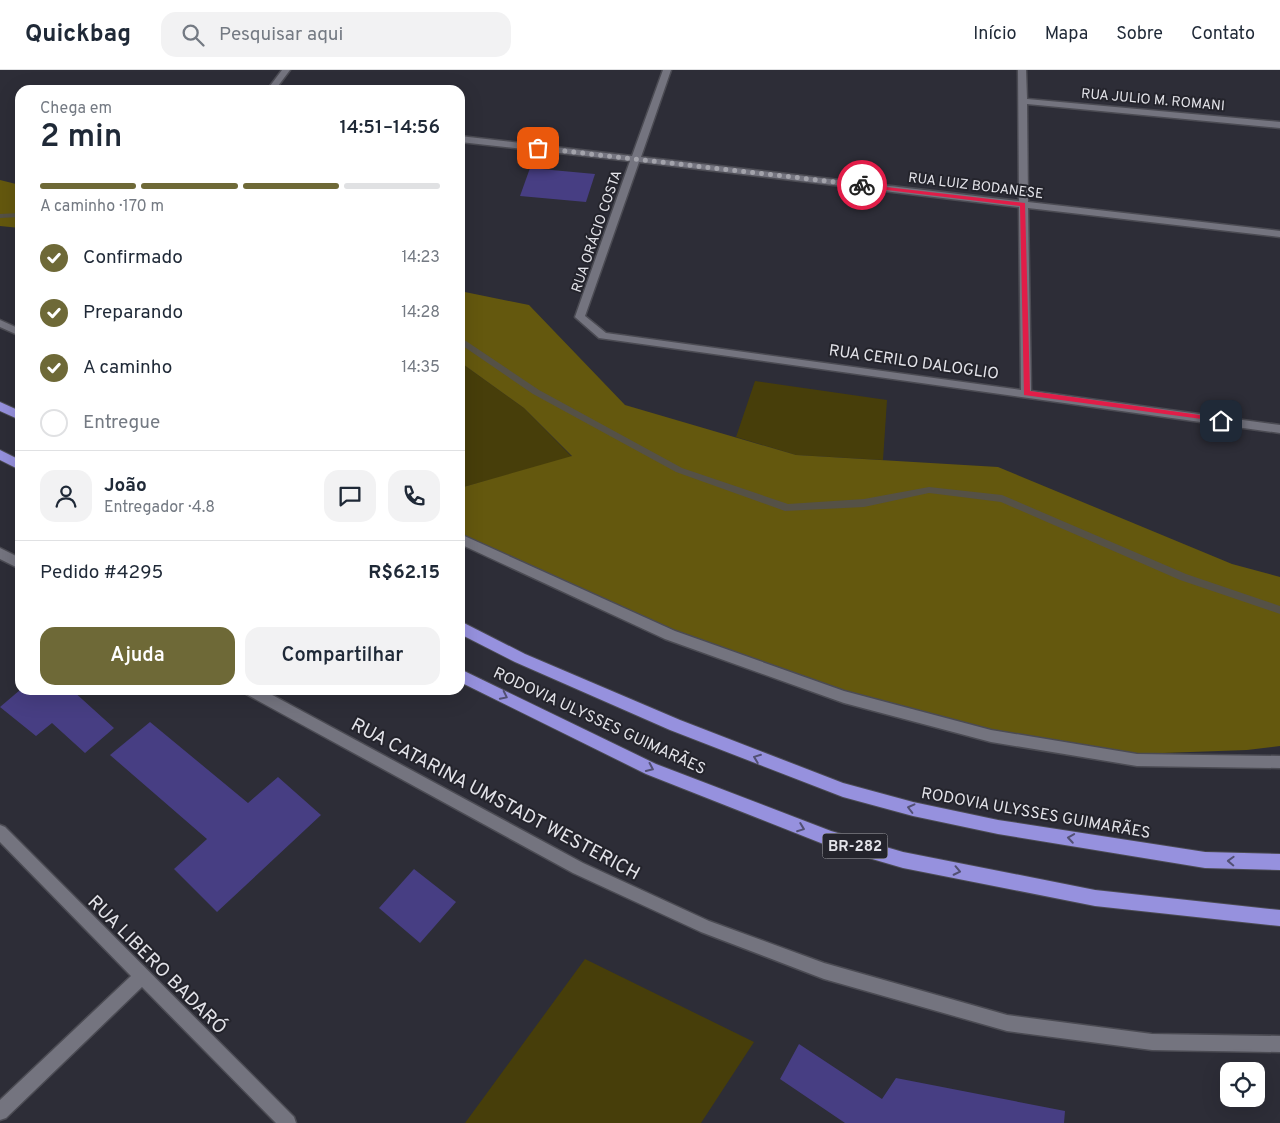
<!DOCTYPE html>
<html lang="pt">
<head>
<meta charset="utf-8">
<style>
  :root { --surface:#fff; --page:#f2f2f3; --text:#1f2937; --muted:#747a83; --line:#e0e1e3; --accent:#6e6937 }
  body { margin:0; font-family:Overpass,sans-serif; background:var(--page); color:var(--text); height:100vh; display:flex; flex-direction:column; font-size:19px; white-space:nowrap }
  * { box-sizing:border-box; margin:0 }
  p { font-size:16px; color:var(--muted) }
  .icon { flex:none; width:28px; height:28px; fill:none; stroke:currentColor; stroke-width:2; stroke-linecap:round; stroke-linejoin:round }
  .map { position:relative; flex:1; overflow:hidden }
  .panel { position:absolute; left:15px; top:15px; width:450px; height:610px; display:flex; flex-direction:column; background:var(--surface); border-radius:15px; box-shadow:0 5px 20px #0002 }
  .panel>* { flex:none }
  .controls { position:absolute; left:1220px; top:992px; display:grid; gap:10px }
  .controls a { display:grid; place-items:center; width:45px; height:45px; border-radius:10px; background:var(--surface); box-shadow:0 5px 20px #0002; font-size:25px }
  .pin { position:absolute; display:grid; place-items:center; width:42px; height:42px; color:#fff; margin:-21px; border-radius:10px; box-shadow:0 2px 8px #0006 }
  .courier { position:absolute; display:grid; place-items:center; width:50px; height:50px; margin:-25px; border:4px solid #e11d48; border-radius:50%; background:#fff; color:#222; box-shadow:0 1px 6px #0007 }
  .head em { font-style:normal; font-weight:600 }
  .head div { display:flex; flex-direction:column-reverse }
  .head { display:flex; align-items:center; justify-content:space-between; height:85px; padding:0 25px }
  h1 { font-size:32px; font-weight:600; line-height:38px }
  .bar { display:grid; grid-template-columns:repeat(4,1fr); gap:8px 5px; align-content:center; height:60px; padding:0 25px }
  .bar i { height:6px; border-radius:4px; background:var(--line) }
  .bar .active { background:var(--accent) }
  .bar p { grid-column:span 4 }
  .line { display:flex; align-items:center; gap:12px; padding:0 25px; border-top:1px solid var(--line) }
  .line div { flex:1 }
  .round { display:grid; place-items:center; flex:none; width:52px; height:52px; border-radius:15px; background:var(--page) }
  ol { padding:0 25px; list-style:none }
  li { display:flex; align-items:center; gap:15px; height:55px }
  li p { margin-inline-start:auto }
  li .icon { padding:5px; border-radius:50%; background:var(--accent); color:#fff; stroke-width:4 }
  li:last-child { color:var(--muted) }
  li i { width:28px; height:28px; border:2px solid var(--line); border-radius:50% }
  .button { display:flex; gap:10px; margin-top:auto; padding:10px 25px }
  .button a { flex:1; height:58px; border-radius:15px; background:var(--accent); color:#fff; font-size:20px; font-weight:600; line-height:58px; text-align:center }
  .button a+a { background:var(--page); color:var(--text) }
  header { display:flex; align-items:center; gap:30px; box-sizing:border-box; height:70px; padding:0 25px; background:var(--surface); border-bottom:1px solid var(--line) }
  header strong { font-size:24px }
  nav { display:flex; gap:28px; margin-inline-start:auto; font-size:18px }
  .search { width:350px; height:45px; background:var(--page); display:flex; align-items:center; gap:12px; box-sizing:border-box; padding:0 18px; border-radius:15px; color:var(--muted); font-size:19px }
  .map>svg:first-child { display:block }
  .green { fill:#473e0a }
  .forest { fill:#64580e }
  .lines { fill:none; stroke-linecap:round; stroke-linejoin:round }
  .stream { fill:#555146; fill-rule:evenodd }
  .building { fill:#473e83 }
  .minor-casing { stroke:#4b4b53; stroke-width:3 }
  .tertiary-casing { stroke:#4b4b53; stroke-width:3 }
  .trunk-casing { stroke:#4b4b53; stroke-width:2 }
  .minor { fill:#74747f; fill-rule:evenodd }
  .tertiary { fill:#74747f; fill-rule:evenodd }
  .trunk { fill:#9691de; fill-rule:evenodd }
  .oneway { stroke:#525073 }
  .route { fill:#e11d48 }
  .done { stroke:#a3a3ab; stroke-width:5; stroke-dasharray:0 9 }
  .labels { text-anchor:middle; stroke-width:4; stroke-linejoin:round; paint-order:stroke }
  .far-street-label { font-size:14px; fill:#e3e3e9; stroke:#24242c }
  .shield { fill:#24242c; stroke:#aaaab0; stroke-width:1 }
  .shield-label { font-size:15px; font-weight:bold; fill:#e3e3e9 }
  .street-label { font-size:16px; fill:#e3e3e9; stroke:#24242c }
  .near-street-label { font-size:19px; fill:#e3e3e9; stroke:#24242c }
</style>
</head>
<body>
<header>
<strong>Quickbag</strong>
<div class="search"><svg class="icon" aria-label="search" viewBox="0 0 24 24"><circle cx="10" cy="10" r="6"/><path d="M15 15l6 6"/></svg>Pesquisar aqui</div>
<nav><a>Início</a><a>Mapa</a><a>Sobre</a><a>Contato</a></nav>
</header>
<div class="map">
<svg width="1280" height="1053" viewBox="0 0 1280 1053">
  <rect width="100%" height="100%" fill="#2d2d37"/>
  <g class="green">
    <path d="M460,292L524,338L572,387L460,418Z"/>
    <path d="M755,311L887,330L883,390L796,385L736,367Z"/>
    <path d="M585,889L754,972L701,1053H465Z"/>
  </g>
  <g class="forest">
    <path d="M0,110L20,115V158L0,156Z"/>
    <path d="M460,221L529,235L625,335L796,385L998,397L1232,494L1280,507V676L1247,680L1135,684L990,660L844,624L671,560L460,464V418L572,386L524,338L460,292Z"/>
  </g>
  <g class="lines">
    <g class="stream">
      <path d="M20,143V147L0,148V144Z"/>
      <path d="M460,267L539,320L682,398L788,434L864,429L929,417L1002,425L1186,504L1280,536V544L1180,510L1001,432L929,423L864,437L785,441L676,402L533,324L460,274Z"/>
    </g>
  </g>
  <g class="building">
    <path d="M530,98L595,104L586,132L520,126Z"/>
    <path d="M20,620H72L114,658L85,683L52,653L36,666L0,637Z"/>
    <path d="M150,652L248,733L278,707L321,745L217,842L174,799L207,769L110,685Z"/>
    <path d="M414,799L456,832L420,873L379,838Z"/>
    <path d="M799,974L882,1029L896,1008L1065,1041L1064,1053H845L780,1009Z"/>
  </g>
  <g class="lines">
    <g class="minor-casing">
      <g id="minor">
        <path d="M663,0H671L641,87L1019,131L1018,0H1026L1027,29L1280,52V58L1027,34L1028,132L1280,161V167L1028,138L1031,321L1280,355V363L599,268L575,247L630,91L460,72V66L632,86ZM639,92L1019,137L1021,320L606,263L585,246Z"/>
        <path d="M0,755L5,757L294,1047L296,1053H276L142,917L6,1048L0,1050V1030L131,906L0,772Z"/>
      </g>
    </g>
    <g class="tertiary-casing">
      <g id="tertiary">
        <path d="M282,0H290L275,20H267Z"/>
        <path d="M0,250L20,259V266L0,257Z"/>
        <path d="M460,464L675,561L844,621L991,660L1137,684L1280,686V698L1137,696L991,672L844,633L665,569L460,474Z"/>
        <path d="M0,478L20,488V499L0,489Z"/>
        <path d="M244,620H263L583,793L709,851L824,893L1007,945L1152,964L1280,966V982L1152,980L1007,961L824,909L701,862L573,803L246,624Z"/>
      </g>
    </g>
    <g class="trunk-casing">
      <g id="trunk">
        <path d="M0,332L20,341V350L0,341Z"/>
        <path d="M0,380L20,390V400L0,390Z"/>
        <path d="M460,551L525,584L680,650L843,713L913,732L998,750L1205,782L1280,784V800L1205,798L998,764L913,746L843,727L670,660L515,592L460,564Z"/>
        <path d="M460,599L656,694L831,761L903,782L1095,820L1280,840V856L1095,836L903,798L831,777L646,704L460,612Z"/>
      </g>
    </g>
    <use href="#minor" class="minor"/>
    <use href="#tertiary" class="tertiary"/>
    <use href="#trunk" class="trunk"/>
  </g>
  <defs><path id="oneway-chevron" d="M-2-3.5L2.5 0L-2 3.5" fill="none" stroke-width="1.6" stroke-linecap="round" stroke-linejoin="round" transform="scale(1.25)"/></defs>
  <g class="oneway">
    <use href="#oneway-chevron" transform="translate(504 626) rotate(26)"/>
    <use href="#oneway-chevron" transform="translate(757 688) rotate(-159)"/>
    <use href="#oneway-chevron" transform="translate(650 698) rotate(25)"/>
    <use href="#oneway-chevron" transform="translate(911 738) rotate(-166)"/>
    <use href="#oneway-chevron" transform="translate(801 758) rotate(21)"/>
    <use href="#oneway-chevron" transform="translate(1071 768) rotate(-171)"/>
    <use href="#oneway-chevron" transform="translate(1231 791) rotate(-178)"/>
    <use href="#oneway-chevron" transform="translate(957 801) rotate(12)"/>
  </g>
  <path class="route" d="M860,114L1025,133L1030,321L1221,348L1225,351L1224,352L1024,325L1020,136L862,117Z"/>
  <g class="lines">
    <path class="done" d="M538,78L862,115"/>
  </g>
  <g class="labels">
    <g class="far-street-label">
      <text transform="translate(1153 29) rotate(5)" y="5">RUA JULIO M. ROMANI</text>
      <text transform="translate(976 115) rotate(7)" y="5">RUA LUIZ BODANESE</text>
      <text transform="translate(596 161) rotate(-71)" y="5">RUA ORÁCIO COSTA</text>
    </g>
    <rect class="shield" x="822.5" y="763.5" width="65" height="25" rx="4"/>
    <g class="shield-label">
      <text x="855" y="781">BR-282</text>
    </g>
    <g class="street-label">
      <text transform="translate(914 291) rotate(8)" y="6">RUA CERILO DALOGLIO</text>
      <text transform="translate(600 650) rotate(25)" y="6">RODOVIA ULYSSES GUIMARÃES</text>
      <text transform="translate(1036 742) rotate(10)" y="6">RODOVIA ULYSSES GUIMARÃES</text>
    </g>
    <g class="near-street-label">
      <text transform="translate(496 728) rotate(28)" y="7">RUA CATARINA UMSTADT WESTERICH</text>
      <text transform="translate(158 894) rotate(45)" y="7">RUA LIBERO BADARÓ</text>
    </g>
  </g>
</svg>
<div class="controls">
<a><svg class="icon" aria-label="locate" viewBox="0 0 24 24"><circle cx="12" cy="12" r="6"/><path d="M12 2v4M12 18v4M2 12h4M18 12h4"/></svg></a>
</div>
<div class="pin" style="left:538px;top:78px;background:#ea580c"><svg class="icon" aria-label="bag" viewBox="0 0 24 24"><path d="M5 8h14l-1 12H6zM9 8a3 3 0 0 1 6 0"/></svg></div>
<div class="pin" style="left:1221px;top:351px;background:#1f2937"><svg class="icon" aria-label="home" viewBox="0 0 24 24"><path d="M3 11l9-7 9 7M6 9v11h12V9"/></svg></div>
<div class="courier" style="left:862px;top:115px"><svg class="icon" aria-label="bike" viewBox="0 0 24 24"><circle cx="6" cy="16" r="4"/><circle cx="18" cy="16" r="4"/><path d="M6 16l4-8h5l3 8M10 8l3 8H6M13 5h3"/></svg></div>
<section class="panel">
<div class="head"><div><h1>2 min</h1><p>Chega em</p></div><em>14:51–14:56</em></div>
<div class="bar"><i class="active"></i><i class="active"></i><i class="active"></i><i></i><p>A caminho · 170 m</p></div>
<ol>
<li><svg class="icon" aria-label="check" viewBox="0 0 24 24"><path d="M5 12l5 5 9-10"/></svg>Confirmado<p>14:23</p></li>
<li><svg class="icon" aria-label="check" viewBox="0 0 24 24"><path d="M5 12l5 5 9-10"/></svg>Preparando<p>14:28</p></li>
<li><svg class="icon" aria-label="check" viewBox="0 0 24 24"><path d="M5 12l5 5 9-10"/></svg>A caminho<p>14:35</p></li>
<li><i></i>Entregue</li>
</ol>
<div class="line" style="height:90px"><a class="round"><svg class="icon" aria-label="person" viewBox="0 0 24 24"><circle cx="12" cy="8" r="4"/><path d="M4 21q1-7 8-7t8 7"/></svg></a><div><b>João</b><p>Entregador · 4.8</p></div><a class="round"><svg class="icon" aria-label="chat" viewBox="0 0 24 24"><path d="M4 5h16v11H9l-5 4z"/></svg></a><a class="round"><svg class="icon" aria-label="phone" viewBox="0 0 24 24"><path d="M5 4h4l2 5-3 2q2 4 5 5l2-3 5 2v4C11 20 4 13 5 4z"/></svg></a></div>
<div class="line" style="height:65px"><div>Pedido #4295</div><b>R$62.15</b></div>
<div class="button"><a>Ajuda</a><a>Compartilhar</a></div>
</section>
</div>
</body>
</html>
